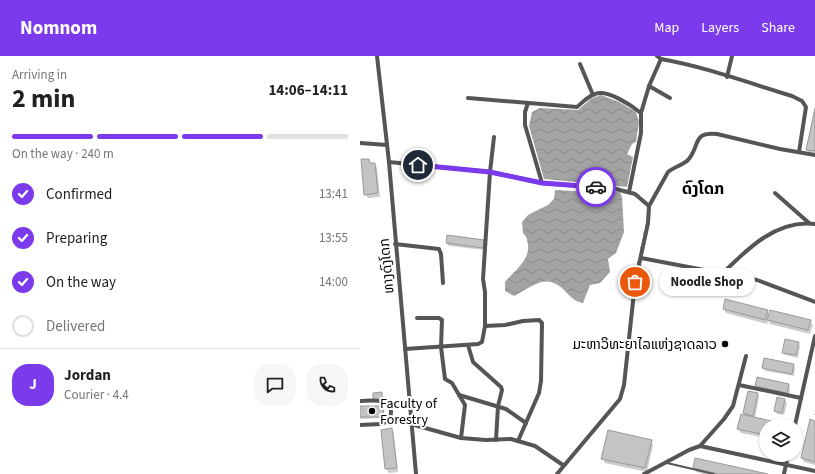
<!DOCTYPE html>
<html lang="en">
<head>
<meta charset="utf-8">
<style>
  :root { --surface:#fff; --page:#f6f6f6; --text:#222; --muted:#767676; --line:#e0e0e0; --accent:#7c3aed }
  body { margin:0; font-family:"Source Sans 3","Noto Sans Lao",sans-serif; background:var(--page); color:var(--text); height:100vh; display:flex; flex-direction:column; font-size:15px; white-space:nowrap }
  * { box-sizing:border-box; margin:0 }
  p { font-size:13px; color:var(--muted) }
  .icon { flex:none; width:22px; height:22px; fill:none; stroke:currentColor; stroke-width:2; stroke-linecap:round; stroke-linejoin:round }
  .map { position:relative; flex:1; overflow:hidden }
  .side { display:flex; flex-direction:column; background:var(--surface); width:360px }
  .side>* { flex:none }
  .controls { position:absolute; left:399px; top:362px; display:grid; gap:8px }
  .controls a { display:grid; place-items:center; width:44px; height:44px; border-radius:50%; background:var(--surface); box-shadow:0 1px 3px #0004; font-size:20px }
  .pin { position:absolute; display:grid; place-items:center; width:34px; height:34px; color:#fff; margin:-17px; border:2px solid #fff; border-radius:50%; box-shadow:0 1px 4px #0007 }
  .courier { position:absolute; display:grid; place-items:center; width:40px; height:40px; margin:-20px; border:3px solid #7c3aed; border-radius:50%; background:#fff; color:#222; box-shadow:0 1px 5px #0007 }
  .bubble { position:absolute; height:28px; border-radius:14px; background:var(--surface); box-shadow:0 1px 3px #0004; font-size:13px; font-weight:700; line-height:28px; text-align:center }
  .headline em { font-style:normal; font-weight:700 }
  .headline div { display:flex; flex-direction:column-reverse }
  .headline { display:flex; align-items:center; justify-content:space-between; height:68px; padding:0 12px }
  h1 { font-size:26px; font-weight:700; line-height:30px }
  .bar { display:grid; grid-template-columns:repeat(4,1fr); gap:6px 4px; align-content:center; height:48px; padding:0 12px }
  .bar i { height:5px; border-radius:3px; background:var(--line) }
  .bar .selected { background:var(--accent) }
  .bar p { grid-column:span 4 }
  .line { display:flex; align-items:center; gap:10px; padding:0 12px; border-top:1px solid var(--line) }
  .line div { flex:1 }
  .round { display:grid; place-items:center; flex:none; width:42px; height:42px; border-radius:16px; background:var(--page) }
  ol { padding:0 12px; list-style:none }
  li { display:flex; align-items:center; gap:12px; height:44px }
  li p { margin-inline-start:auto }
  li .icon { padding:4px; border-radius:50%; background:var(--accent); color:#fff; stroke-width:4 }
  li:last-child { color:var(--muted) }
  li i { width:22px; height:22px; border:2px solid var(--line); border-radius:50% }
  header { display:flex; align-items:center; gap:24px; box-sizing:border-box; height:56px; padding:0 20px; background:var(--accent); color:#fff }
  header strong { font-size:19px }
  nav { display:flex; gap:22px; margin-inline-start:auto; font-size:14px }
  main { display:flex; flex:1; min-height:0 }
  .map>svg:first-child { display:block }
  .water { fill:url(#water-waves) }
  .shadow { fill:#0003 }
  .building { fill:#c4c4c4; stroke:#999 }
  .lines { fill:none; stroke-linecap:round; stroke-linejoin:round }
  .path { stroke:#777; stroke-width:1; stroke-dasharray:1 2; stroke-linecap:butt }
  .service { stroke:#555; stroke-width:2 }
  .minor { stroke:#555; stroke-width:4 }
  .done { stroke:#595959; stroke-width:4; stroke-dasharray:0 7.2 }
  .route { stroke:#7c3aed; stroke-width:5 }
  .poi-dot { fill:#000; stroke:#fff; stroke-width:1.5 }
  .labels { text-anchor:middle; stroke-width:4; stroke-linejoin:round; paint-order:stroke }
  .street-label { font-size:14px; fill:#000; stroke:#fff }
  .poi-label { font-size:14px; fill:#000; stroke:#fff; text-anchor:end }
  .quarter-label { font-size:16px; font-weight:bold; fill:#000; stroke:#fff }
</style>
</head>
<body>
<header>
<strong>Nomnom</strong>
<nav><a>Map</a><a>Layers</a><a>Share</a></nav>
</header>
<main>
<section class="side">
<div class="headline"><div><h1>2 min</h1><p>Arriving in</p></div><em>14:06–14:11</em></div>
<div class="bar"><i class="selected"></i><i class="selected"></i><i class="selected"></i><i></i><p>On the way · 240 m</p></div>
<ol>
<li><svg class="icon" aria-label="check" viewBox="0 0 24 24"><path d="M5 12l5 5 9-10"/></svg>Confirmed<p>13:41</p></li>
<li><svg class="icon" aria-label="check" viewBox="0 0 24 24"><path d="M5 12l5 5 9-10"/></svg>Preparing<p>13:55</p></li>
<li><svg class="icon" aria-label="check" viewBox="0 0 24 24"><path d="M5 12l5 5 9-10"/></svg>On the way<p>14:00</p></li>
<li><i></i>Delivered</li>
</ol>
<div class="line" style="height:72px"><b class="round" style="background:var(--accent);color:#fff">J</b><div><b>Jordan</b><p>Courier · 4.4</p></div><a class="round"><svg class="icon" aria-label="chat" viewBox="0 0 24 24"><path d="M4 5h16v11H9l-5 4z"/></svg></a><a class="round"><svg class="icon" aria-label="phone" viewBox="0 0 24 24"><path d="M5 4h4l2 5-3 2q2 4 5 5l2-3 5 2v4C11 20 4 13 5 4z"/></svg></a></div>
</section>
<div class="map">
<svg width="455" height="418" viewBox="0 0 455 418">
  <defs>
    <pattern id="water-waves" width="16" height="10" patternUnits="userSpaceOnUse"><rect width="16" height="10" fill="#a3a3a3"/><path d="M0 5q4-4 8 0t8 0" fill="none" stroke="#8b8b8b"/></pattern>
  </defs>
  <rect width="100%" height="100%" fill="#fff"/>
  <g class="water">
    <path d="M241,39L259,46L276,56L279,66L276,86L272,88L267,98L273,101L267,131L184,123L169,70L172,56L180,52L218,54L232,42Z"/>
    <path d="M195,134L233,136H260L262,141L264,176L256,197L248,203L250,216L240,227L230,229L223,247C214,245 211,241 205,235C186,216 174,230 154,240L145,235V226C154,215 170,204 168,189C167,183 167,181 163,177L162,166L168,159L188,149L194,143Z"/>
  </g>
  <g class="shadow">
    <path d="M455,57V99L449,98L447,93Z"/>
    <path d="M9,104L11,108H15L17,112L20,141L8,142L5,138Z"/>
    <path d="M124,185L125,194L89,190L87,187Z"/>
    <path d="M366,245L407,255L409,259L450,265L453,269L450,278L410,268L408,264L407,268L366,257L364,253Z"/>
    <path d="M438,287L440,290L438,302L425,299L423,296Z"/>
    <path d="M434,309L435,312L434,320L405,315L403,312Z"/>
    <path d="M429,329L430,332L429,339L398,333L396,330Z"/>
    <path d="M398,338L399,341L395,362L424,369H406V382L381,377L378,373L386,360L384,357Z"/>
    <path d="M418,342L425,344L427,347L424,359L417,358L415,355Z"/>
    <path d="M0,351H23L24,362L0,363Z"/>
    <path d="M455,366V409L444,406L442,402Z"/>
    <path d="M32,373L34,378L38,416L29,417L26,413L22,374Z"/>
    <path d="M291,385L293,389L287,416L245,407L243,403Z"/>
    <path d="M336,403L403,418H344L336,416L334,412Z"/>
  </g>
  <g class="building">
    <path d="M455,52V95L446,94Z"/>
    <path d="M1,103H9L10,107H15L18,137L4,139Z"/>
    <path d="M87,179L124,184L123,192L86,187Z"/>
    <path d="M365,243L408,254L405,264L363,253Z"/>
    <path d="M410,254L451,264L448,274L407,264Z"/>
    <path d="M425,283L439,286L436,299L422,297Z"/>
    <path d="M404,302L434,308L432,318L402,312Z"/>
    <path d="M397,321L429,328L427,337L395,330Z"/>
    <path d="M388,335L398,337L393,360L383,357Z"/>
    <path d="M22,336V343H13V337Z"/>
    <path d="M417,341L425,343L422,357L414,355Z"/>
    <path d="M0,350H23L24,361H0Z"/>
    <path d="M381,358L424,368V369H406V379L377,373Z"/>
    <path d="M450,363L455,365V406L441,402Z"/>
    <path d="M32,372L37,412L25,413L21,374Z"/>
    <path d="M248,374L292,384L285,412L241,403Z"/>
    <path d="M335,402L408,418H358L333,412Z"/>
  </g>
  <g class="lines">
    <path class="path" d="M455,358V361"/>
    <path class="service" d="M307,407L354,418"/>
    <g class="minor">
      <path d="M17,0L29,106L56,418"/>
      <path d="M301,3C346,11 389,27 432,40L442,45L446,51L439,96"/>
      <path d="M220,8L233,39"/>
      <path d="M367,21L372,0"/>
      <path d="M289,30L310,42"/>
      <path d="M108,42L217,51C222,47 228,40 235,38C247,33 271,49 281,57"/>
      <path d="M168,47L165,56V69L182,127"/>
      <path d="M0,87L27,89"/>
      <path d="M29,106L130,116L182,127L256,133L275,138L289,150"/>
      <path d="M269,136L281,77V57L289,30L301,3L297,0"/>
      <path d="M415,137L449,167"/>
      <path d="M289,150L308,116C314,111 323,109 328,104C340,91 332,75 357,78L420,93L455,99"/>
      <path d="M35,188L79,193L81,198L83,227"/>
      <path d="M281,202L397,224L455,246"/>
      <path d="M362,218C387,193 417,163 455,168"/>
      <path d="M57,262H79L82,264L81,291L85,323L92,327L105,349L101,382"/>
      <path d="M125,270L145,269L163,265L179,264L182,267L181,325L179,337L158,385"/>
      <path d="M108,289L113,306L141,331L142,334L138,350L136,384"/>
      <path d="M45,293L118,288L122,286L125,270V236L123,223L130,116L134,81"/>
      <path d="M379,329L441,342"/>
      <path d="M99,339L146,353L166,367"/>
      <path d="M0,345C15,344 38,342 29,365L21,368L0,369"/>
      <path d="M51,368L101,382L126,384L151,383L175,390L203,409"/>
      <path d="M435,369L455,280"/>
      <path d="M340,390L364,363L373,350L386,300"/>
      <path d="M197,418L260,343L264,329L275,227L288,167L289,150"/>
      <path d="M284,418L329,394L340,390L455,415"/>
      <path d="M424,418L428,399"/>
    </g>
  </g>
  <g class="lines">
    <path class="done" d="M236,131L256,133L275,138L289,150L288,166L275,226"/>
    <path class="route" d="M58,109L130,116L182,127L236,131"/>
  </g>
  <g class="poi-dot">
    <circle cx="365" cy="288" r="4"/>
    <circle cx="12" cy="355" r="4"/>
  </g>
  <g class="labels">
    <g class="street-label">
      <text transform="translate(26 210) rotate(-95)" y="5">ທາງດົງໂດກ</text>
    </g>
    <g class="poi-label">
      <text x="357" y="293">ມະຫາວິທະຍາໄລແຫ່ງຊາດລາວ</text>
      <text x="20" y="352" text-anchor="start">Faculty of<tspan x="20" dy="16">Forestry</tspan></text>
    </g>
    <g class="quarter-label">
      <text x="343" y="138">ດົງໂດກ</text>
    </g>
  </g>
</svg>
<div class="controls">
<a><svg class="icon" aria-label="layers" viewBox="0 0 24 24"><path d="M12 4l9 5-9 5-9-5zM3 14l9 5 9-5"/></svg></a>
</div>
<div class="pin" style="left:275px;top:226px;background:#ea580c"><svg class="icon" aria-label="bag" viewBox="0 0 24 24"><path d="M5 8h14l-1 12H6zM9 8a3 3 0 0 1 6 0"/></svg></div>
<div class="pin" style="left:58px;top:109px;background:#1f2937"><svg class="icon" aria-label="home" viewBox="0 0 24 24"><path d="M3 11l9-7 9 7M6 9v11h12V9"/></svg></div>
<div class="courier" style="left:236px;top:131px"><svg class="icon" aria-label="car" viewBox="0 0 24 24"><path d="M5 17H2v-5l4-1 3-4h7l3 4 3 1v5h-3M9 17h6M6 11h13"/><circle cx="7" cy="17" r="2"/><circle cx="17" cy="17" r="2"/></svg></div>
<div class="bubble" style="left:299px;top:212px;width:96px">Noodle Shop</div>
</div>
</main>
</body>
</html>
